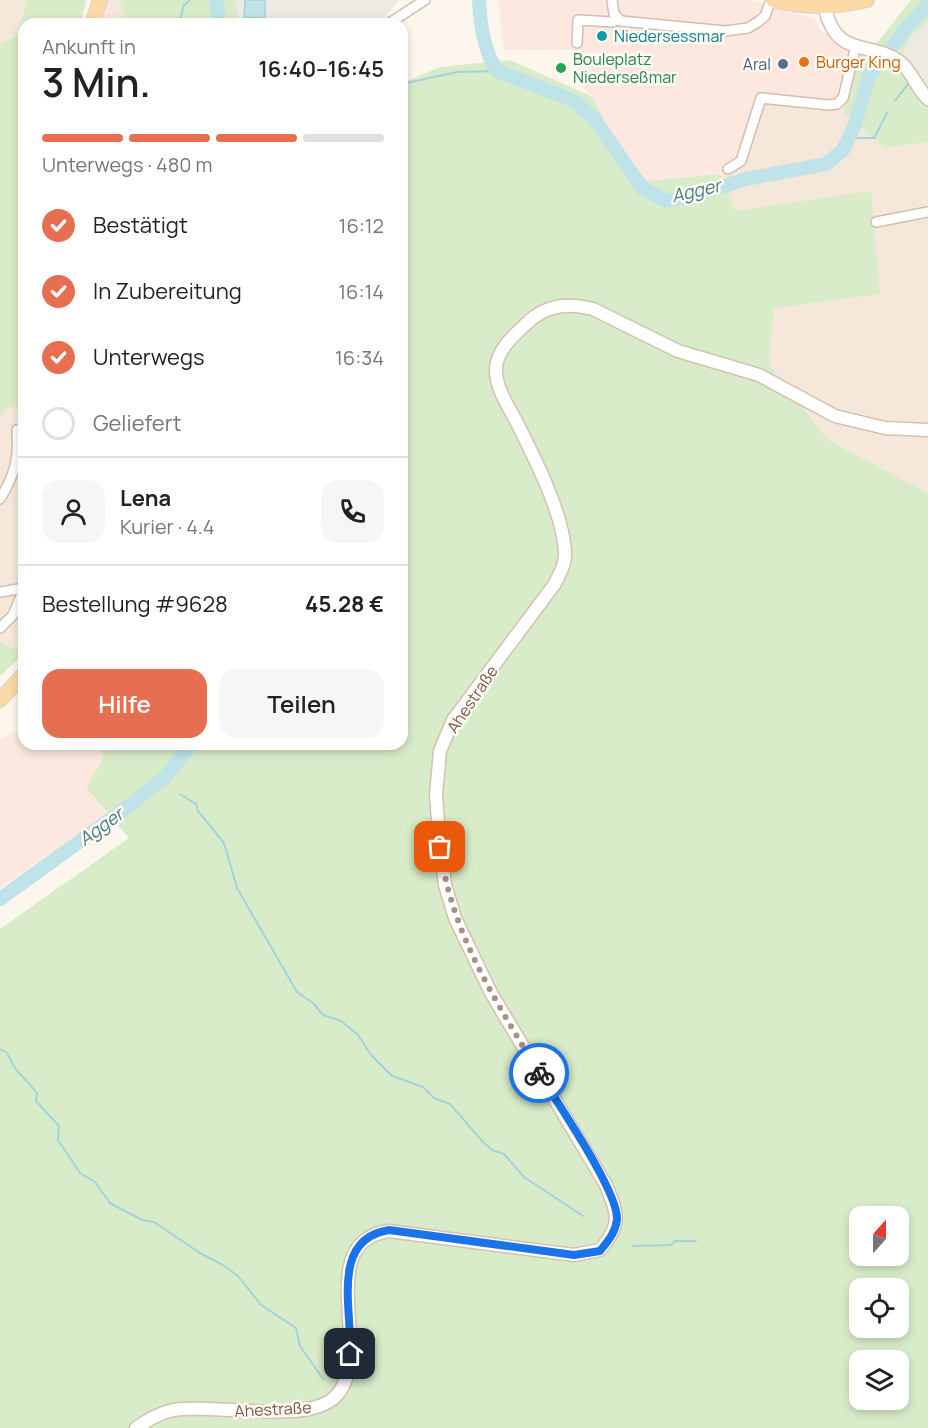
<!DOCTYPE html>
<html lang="de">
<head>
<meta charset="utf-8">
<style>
  :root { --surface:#fff; --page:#f6f6f6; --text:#222; --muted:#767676; --line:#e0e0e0; --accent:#e76f51 }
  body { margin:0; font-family:Manrope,sans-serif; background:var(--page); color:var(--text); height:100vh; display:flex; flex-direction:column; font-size:22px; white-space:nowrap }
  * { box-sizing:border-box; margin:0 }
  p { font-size:20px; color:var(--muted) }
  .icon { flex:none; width:33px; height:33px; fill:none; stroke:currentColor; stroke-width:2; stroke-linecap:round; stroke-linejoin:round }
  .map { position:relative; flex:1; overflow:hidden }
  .drawer { position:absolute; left:18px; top:18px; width:390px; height:732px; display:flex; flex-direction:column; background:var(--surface); border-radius:18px; box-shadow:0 3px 9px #0003 }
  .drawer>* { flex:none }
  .needle { width:39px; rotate:21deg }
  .fabs { position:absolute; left:849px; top:1206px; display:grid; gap:12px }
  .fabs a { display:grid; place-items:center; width:60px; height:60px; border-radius:12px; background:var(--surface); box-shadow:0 3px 9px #0003; font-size:30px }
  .pin { position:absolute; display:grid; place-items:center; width:51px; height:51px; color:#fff; margin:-26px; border-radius:12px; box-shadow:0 3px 9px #0006 }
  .courier { position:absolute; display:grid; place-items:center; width:60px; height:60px; margin:-30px; border:4px solid #1a73e8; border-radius:50%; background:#fff; color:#222; box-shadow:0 2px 8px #0007 }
  .overview em { font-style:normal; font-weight:600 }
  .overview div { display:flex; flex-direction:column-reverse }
  .overview { display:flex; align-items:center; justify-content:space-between; height:102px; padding:0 24px }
  h1 { font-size:39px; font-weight:600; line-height:45px }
  .bar { display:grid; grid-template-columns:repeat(4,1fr); gap:9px 6px; align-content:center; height:72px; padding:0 24px }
  .bar i { height:8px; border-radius:4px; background:var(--line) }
  .bar .on { background:var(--accent) }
  .bar p { grid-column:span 4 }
  .line { display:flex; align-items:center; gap:15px; padding:0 24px; border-top:2px solid var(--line) }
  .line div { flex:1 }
  .round { display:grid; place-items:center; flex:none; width:63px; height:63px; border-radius:18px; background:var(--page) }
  ol { padding:0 24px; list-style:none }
  li { display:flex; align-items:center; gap:18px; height:66px }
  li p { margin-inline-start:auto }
  li .icon { padding:6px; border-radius:50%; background:var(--accent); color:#fff; stroke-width:4 }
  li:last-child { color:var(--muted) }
  li i { width:33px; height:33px; border:3px solid var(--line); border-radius:50% }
  .cta { display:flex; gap:12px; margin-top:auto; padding:12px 24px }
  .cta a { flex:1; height:69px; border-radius:18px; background:var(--accent); color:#fff; font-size:24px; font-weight:600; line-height:69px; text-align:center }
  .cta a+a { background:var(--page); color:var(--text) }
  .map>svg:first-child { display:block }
  .residential { fill:#f5e8da }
  .commercial { fill:#fde8e0 }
  .industrial { fill:#efe9e4 }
  .green { fill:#d8ecc9; fill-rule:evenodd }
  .water { fill:#bfe3e8; stroke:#a5d3da; stroke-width:1.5 }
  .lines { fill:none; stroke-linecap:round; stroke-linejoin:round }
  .stream { stroke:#a5d3da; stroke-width:2 }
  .river { stroke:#bfe3e8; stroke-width:14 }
  .street-casing { stroke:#d1beb0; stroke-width:12 }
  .secondary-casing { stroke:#d6c0b0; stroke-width:15 }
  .primary-casing { stroke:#dad1cd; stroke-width:16 }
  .street { stroke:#fff; stroke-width:9 }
  .secondary { stroke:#fff; stroke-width:12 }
  .primary { stroke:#fbd9a5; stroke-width:14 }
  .done { stroke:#a89285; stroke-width:6; stroke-dasharray:0 10.8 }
  .route { stroke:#1a73e8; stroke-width:8 }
  .culture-dot { fill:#0f9aa8; stroke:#fffaf3; stroke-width:2 }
  .food-dot { fill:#e8710a; stroke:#fffaf3; stroke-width:2 }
  .service-dot { fill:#5c6f8a; stroke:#fffaf3; stroke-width:2 }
  .leisure-dot { fill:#2e9e5b; stroke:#fffaf3; stroke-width:2 }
  .labels { text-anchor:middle; stroke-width:5; stroke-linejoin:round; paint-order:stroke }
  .culture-label { font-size:16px; fill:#0d838f; stroke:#fffaf3; text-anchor:start }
  .leisure-label { font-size:16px; fill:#27864d; stroke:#fffaf3; text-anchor:start }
  .food-label { font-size:16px; fill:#c56008; stroke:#fffaf3; text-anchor:start }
  .service-label { font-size:16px; fill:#4e5e75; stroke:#fffaf3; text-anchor:end }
  .street-label { font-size:16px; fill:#7a5c4d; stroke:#fffaf3 }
  .water-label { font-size:18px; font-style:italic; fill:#437c86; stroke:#fffaf3 }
</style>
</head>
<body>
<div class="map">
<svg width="928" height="1428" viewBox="0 0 928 1428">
  <rect width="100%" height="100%" fill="#fdf6ec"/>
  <g class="residential">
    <path d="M0,0H27L17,36L0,43Z"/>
    <path d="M104,0H119L127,24H97Z"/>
    <path d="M764,101L818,111H842L885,148L928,142V493L828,440L769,363L774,308L720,174L729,172Z"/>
    <path d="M24,406V654L0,642V416L7,408Z"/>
  </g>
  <g class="commercial">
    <path d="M498,0H751L815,19L822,32L860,53L851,92L842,111H818L764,101L749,150L729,172L659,182L647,181L614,141L593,97L579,84V50H504Z"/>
    <path d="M24,727V744H97L104,757L86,788L107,814L0,888V739Z"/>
  </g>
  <g class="industrial">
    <path d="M236,0H399L379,24H238Z"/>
    <path d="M928,22V92L901,56L912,35Z"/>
  </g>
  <g class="green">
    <path d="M27,0H86L81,24H24V406L7,408L0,416V43L17,36Z"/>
    <path d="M119,0H236L238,24H127Z"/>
    <path d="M911,0H928V22L912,35L901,56L873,48Z"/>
    <path d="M860,53L894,65L928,105V142L885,148L842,111L851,92Z"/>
    <path d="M510,60L593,97L614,141L647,181L720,174L735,211L871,191L880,294L774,308L769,363L828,440L928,493V1428H0V929L129,838L86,788L104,757L97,744H402V83L440,67ZM860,1216H898V1256H860ZM860,1288H898V1328H860ZM860,1360H898V1400H860Z"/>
    <path d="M0,642L24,654L0,676Z"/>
  </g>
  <path class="water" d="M245,0H265V18L244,17Z"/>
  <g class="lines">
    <g class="stream">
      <path d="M179,24L184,5L190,0"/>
      <path d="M402,84L457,72L497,71"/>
      <path d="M895,101L908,84L912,82"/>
      <path d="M848,138H874L887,113"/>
      <path d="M180,794L196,804L198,811L224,843L237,888L297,992L313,1003L323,1015L341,1021L358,1035L371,1055L392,1076L423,1087L434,1098L450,1104L483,1142L492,1150L504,1154L524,1177L583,1216"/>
      <path d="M0,1049L7,1053L15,1068L37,1093L36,1101L59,1126L58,1140L80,1173L95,1182L110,1203L142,1220L154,1222L200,1253L223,1265L238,1276L261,1305L296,1328L300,1346L323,1379"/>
      <path d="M633,1246L671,1245L675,1241H696"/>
    </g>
    <g class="river">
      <path d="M216,0L220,24"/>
      <path d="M479,0C480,24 484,51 497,71L572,100L593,117L642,188L666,201L700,194L746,179L826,164L843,150L855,124L869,76L908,26L928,5"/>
      <path d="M0,899L130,805L164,778L192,744"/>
    </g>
    <g class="street-casing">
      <g id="street">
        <path d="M612,0L614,14L621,21L725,31L748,28L758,22L765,16L771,0"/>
        <path d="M388,24L425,0"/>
        <path d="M577,43L578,20L613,22L618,19"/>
        <path d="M728,169L741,161L761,98L829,105L837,104L843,98L856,46"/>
        <path d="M876,222L928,212"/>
        <path d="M0,499C15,474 19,459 17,430"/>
        <path d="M0,592L24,588"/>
        <path d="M0,628L13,615L24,589"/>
      </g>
    </g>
    <g class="secondary-casing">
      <g id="secondary">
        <path d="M825,8C836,59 870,40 900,62C912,71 917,89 928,99"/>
        <path d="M136,1428C148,1420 159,1413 173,1410C212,1403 306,1425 335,1397C377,1356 310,1242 389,1231L574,1255L600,1250C622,1224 618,1215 606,1185L491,993L455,918L445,885L440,847L436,795L440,751L453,720L554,585C560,574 566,563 565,551C562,511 535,459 517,423C509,407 495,388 496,368C497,350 514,335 526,324C546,304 568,303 593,309L678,351L759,375L835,416L885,428L928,430"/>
      </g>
    </g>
    <g class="primary-casing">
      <g id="primary">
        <path d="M773,0C807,8 833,8 867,0"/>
        <path d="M92,24L100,0"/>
        <path d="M0,700L24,674"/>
      </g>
    </g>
    <use href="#street" class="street"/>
    <use href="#secondary" class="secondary"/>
    <use href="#primary" class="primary"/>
  </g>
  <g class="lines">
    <path class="done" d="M440,847C451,934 495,999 539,1073"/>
    <path class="route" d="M350,1354C353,1313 329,1239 389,1230L574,1255L600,1251C608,1241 616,1232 617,1219C618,1191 556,1101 539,1073"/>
  </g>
  <circle class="culture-dot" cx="602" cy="36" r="6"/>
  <circle class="food-dot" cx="804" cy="62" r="6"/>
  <circle class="service-dot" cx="783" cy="64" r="6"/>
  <circle class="leisure-dot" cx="561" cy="68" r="6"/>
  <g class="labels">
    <g class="culture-label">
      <text x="614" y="42">Niedersessmar</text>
    </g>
    <g class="leisure-label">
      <text x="573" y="65">Bouleplatz<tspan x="573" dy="18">Niederseßmar</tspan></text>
    </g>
    <g class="food-label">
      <text x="816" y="68">Burger King</text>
    </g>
    <g class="service-label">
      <text x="771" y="70">Aral</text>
    </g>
    <g class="street-label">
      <text transform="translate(472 699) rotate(-56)" y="6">Ahestraße</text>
      <text transform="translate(273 1409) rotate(-3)" y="6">Ahestraße</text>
    </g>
    <g class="water-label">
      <text transform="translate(696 191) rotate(-13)" y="6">Agger</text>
      <text transform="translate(101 827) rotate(-36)" y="6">Agger</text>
    </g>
  </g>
</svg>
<div class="fabs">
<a><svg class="needle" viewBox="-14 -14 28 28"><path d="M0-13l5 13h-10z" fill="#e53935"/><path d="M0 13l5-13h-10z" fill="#767676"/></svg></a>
<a><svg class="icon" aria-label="locate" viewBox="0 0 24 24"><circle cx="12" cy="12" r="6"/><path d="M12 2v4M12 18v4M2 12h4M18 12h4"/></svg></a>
<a><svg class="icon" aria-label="layers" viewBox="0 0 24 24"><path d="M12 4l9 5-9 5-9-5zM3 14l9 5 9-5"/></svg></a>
</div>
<div class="pin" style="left:440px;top:847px;background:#ea580c"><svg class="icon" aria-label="bag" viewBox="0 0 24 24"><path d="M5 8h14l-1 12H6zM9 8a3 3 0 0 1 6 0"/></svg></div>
<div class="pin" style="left:350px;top:1354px;background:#1f2937"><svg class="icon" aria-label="home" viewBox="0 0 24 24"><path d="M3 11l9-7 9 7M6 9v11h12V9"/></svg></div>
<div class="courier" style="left:539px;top:1073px"><svg class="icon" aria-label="bike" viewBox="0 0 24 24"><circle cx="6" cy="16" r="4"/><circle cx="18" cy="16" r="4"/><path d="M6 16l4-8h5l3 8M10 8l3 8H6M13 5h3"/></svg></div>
<section class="drawer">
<div class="overview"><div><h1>3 Min.</h1><p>Ankunft in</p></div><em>16:40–16:45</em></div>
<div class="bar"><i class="on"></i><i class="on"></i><i class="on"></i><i></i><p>Unterwegs · 480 m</p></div>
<ol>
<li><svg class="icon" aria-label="check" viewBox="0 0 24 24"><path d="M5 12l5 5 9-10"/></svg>Bestätigt<p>16:12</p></li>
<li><svg class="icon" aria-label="check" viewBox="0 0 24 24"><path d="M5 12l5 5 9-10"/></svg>In Zubereitung<p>16:14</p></li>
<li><svg class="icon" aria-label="check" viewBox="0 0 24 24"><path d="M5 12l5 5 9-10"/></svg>Unterwegs<p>16:34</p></li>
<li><i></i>Geliefert</li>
</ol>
<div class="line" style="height:108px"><a class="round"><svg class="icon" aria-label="person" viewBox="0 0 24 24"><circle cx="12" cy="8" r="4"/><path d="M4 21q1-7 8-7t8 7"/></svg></a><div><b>Lena</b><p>Kurier · 4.4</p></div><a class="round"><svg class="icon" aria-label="phone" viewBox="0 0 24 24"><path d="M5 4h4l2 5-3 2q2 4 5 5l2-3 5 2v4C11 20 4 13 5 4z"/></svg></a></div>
<div class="line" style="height:78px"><div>Bestellung #9628</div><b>45.28 €</b></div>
<div class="cta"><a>Hilfe</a><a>Teilen</a></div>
</section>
</div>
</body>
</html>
